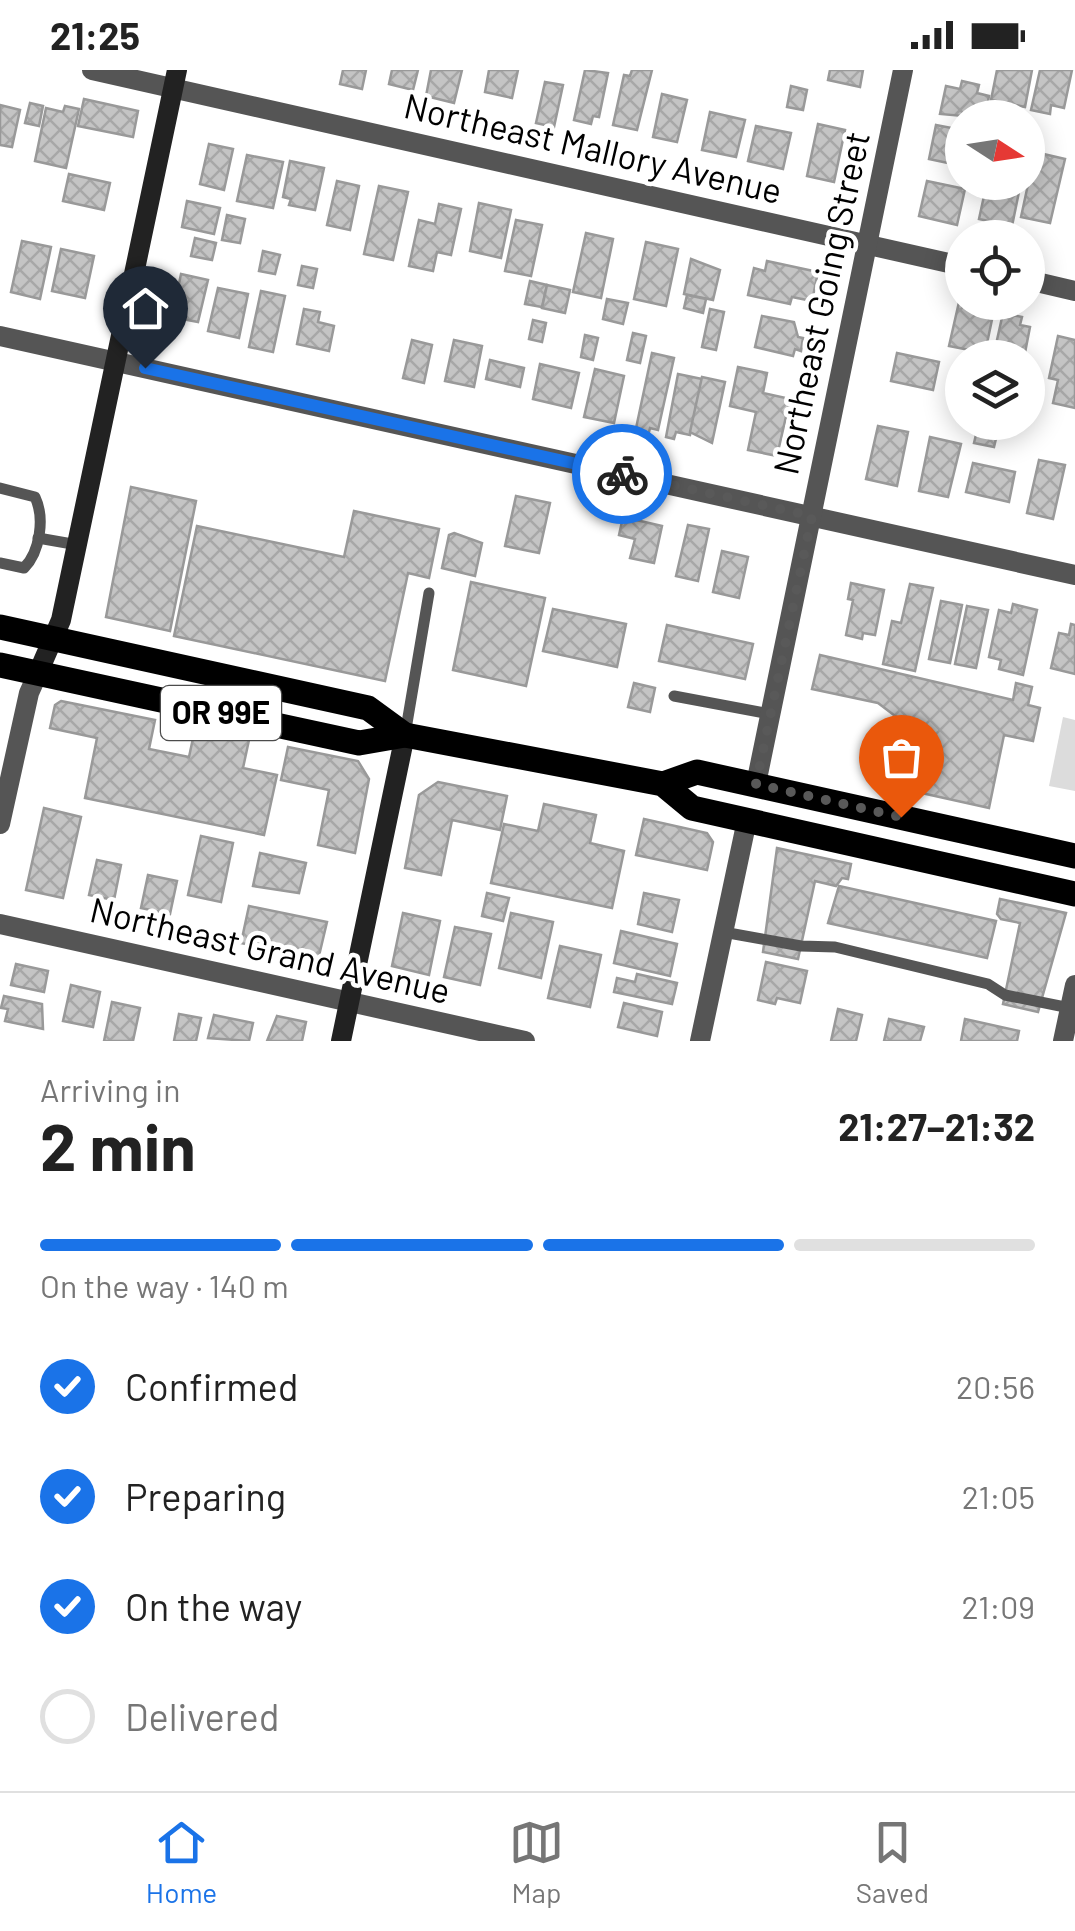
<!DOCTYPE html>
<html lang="en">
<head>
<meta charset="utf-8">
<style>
  :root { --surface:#fff; --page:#f2f2f2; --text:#222; --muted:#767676; --line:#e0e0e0; --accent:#1a73e8 }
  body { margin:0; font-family:Barlow,sans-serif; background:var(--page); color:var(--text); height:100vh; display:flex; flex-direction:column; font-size:38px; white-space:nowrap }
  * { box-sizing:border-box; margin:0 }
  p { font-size:32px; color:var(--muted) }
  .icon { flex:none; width:55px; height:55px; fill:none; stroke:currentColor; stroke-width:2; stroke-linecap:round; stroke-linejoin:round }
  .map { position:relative; height:971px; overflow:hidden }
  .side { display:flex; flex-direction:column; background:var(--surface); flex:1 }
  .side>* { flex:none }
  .needle { width:65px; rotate:102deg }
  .tools { position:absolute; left:945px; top:30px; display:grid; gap:20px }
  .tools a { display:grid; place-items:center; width:100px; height:100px; border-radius:50%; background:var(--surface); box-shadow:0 5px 25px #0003; font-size:50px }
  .pin { position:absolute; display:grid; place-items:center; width:85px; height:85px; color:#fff; margin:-102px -42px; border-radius:50% 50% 50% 0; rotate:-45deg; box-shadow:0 0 10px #0007 }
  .pin .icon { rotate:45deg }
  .courier { position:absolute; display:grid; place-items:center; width:100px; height:100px; margin:-50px; border:8px solid #1a73e8; border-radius:50%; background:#fff; color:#222; box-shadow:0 2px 12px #0007 }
  .head em { font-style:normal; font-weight:700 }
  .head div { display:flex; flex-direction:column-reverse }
  .head { display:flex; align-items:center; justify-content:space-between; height:170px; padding:0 40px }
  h1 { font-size:65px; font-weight:700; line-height:75px }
  .bar { display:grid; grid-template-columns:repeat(4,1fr); gap:15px 10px; align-content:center; height:120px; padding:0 40px }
  .bar i { height:12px; border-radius:8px; background:var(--line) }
  .bar .active { background:var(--accent) }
  .bar p { grid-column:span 4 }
  ol { padding:0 40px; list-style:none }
  li { display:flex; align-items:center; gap:30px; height:110px }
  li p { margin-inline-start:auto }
  li .icon { padding:10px; border-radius:50%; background:var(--accent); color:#fff; stroke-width:4 }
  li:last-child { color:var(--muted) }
  li i { width:55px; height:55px; border:5px solid var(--line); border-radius:50% }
  .status { display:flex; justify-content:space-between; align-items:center; height:70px; padding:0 50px; background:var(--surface); direction:ltr }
  .status svg { height:28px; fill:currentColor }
  .tab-bar { display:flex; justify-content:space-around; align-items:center; height:140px; border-top:2px solid var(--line); background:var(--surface); font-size:28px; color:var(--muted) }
  .tab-bar a { display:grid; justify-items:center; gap:5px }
  .tab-bar .active { color:var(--accent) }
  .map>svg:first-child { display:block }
  .grass { fill:#dcdcdc }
  .building { fill:url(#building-cross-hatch); stroke:#999; stroke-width:2.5 }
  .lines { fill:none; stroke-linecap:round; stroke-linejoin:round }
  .lane { stroke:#555; stroke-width:11 }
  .street { stroke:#555; stroke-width:20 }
  .secondary { stroke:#222; stroke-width:20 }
  .primary { stroke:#000; stroke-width:25 }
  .done { stroke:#595959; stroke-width:10; stroke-dasharray:0 18 }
  .route { stroke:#1a73e8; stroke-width:12 }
  .labels { text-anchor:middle; stroke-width:9; stroke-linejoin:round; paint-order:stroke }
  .shield { fill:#fff; stroke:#4c4c4c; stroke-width:2.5 }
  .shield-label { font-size:32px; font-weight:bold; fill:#000 }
  .street-label { font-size:35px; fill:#000; stroke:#fff }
</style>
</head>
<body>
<div class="status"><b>21:25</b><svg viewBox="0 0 49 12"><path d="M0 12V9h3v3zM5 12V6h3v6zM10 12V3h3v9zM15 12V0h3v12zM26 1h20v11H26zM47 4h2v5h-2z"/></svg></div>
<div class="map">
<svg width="1075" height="971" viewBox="0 0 1075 971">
  <defs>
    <pattern id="building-cross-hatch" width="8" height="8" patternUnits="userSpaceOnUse" patternTransform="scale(2.5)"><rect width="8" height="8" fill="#c4c4c4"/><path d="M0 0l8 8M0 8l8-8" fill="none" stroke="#a7a7a7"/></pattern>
  </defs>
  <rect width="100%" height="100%" fill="#fff"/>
  <path class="grass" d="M1063,647L1075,650V721L1049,716Z"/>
  <g class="building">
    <path d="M343,0H366L362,19L340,14Z"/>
    <path d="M392,0H418L413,20L389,14Z"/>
    <path d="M431,0H462L454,33L426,26Z"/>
    <path d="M489,0H518L512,28L485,22Z"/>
    <path d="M585,0L608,3L599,47L593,46L591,54L574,50Z"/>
    <path d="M632,0H652L637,60L613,55L624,5L630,6Z"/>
    <path d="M830,0H863L860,17L828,10Z"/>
    <path d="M997,0H1032L1025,37L991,30Z"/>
    <path d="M1040,0H1072L1064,38L1051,35L1050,44L1031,40Z"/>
    <path d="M962,11L979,15L977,23L989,26L985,48L940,44L946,16L960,19Z"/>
    <path d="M545,12L563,15L554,57L536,53Z"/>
    <path d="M791,16L807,20L803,40L787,37Z"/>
    <path d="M662,24L687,30L677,72L653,67Z"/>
    <path d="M84,29L138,41L133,67L78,56Z"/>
    <path d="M30,33L43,36L39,56L25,53Z"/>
    <path d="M0,35L20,40L12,77L0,75Z"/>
    <path d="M65,36L79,39L66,98L35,91L46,38L63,42Z"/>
    <path d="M710,42L745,50L736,87L702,80Z"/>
    <path d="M818,54L845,60L834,112L807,106Z"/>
    <path d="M936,55L962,60V96L929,89Z"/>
    <path d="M756,56L791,63L783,99L748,91Z"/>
    <path d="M209,74L233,79L224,120L200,114Z"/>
    <path d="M1035,82L1065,89L1050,153L1021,147Z"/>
    <path d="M247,85L283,92L273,138L237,131Z"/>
    <path d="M290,91L324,98L315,140L289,135L291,129L283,127Z"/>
    <path d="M69,104L110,113L104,140L63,131Z"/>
    <path d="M337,111L359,116L350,160L327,155Z"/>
    <path d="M927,111L965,119L957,155L919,146Z"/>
    <path d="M987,112H1021L1012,156L979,149Z"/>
    <path d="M379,116L408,122L393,190L364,184Z"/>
    <path d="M187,131L220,138L214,164L182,157Z"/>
    <path d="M479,133L511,140L501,188L470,181Z"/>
    <path d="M439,134L461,139L451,185L437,182L433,201L409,196L419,150L435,154Z"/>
    <path d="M227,145L245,149L240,173L222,170Z"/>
    <path d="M516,150L542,155L531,206L505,201Z"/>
    <path d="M586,163L613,169L601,228L573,222Z"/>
    <path d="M195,168L216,173L212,190L191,186Z"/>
    <path d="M22,171L51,177L40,229L11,222Z"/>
    <path d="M646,172L678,179L666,236L634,229Z"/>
    <path d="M61,179L94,186L85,228L52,221Z"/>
    <path d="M263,181L280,185L275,204L259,201Z"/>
    <path d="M691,189L720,200L713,230L684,224Z"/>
    <path d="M767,191L818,202L812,231L792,227L790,234L748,225L754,198L765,201Z"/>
    <path d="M302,196L317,199L313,218L298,215Z"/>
    <path d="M181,204L208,210L198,252L172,247Z"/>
    <path d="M530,211L547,215L542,237L525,234Z"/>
    <path d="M547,215L570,220L565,243L542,238Z"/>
    <path d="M218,218L248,224L239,268L208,261Z"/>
    <path d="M261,221L285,226L273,282L249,277Z"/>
    <path d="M687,225L706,229L703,243L684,238Z"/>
    <path d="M607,229L628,233L623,254L603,249Z"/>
    <path d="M959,232L994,240L985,283L949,276Z"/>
    <path d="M304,239L320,242L318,252L334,256L329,281L297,274Z"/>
    <path d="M710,239L724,242L716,280L702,277Z"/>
    <path d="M1003,243L1022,247L1020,255L1030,257L1024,288H993Z"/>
    <path d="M762,246L794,252L798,267L803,268L801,281L795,279L793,286L755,277Z"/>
    <path d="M533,250L546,253L542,272L529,269Z"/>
    <path d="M633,263L646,266L640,293L627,290Z"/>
    <path d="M585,265L598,268L593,290L581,287Z"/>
    <path d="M1058,266L1075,270V338L1053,333L1058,310L1049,308Z"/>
    <path d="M412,270L432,275L424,313L403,308Z"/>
    <path d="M454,270L482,276L474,317L445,311Z"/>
    <path d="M652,283L674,288L658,360L650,358L648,366L635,363Z"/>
    <path d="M897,283L939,292L933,320L891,311Z"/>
    <path d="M490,290L524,298L520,317L486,309Z"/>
    <path d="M540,294L579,303L571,338L533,329Z"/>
    <path d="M738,297L767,303L763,323L790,329L777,386L748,380L756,342L730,336Z"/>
    <path d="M595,299L624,306L614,353L584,347Z"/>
    <path d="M678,304L702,309L690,365L676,362L674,369L666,367Z"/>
    <path d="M702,307L725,312L712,373L690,362Z"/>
    <path d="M979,352H1000L994,377L974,373Z"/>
    <path d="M878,356L908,362L897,416L866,409Z"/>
    <path d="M930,367L961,374L948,427L919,421Z"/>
    <path d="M1039,390L1065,395L1053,449L1027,443Z"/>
    <path d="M973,393L1015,402L1009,432L966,422Z"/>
    <path d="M131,417L196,431L170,561L106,547Z"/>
    <path d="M516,426L550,433L539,483L505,476Z"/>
    <path d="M354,441L439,459L429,508L408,503L385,611L174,566L197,456L344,487Z"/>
    <path d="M623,447L662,456L654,493L630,488L635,469L619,465Z"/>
    <path d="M688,455L709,459L698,511L676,506Z"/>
    <path d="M454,463L482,473L475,506L442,498L449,465Z"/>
    <path d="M722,481L748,487L739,528L713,522Z"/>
    <path d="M471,512L545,528L526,616L453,600Z"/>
    <path d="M851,513L884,520L875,565L863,563L862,569L846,565L853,530L848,529Z"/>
    <path d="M910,514L933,518L915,601L883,594L892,551L901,553Z"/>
    <path d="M941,531L962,535L950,593L929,589Z"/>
    <path d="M1013,534L1037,540L1023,605L999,599L1001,590L989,587L999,540L1011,543Z"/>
    <path d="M967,536L988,540L976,598L955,594Z"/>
    <path d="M553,539L626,554L617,597L543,581Z"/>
    <path d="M1071,554L1075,555V604L1051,598L1059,563L1069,565Z"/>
    <path d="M667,555L753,574L745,609L659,591Z"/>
    <path d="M820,585L1013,630L1016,613L1032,617L1028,635L1040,638L1033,671L1004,665L989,738L899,718L911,658L878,633L812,619Z"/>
    <path d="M634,613L655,618L650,642L628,637Z"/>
    <path d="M61,631L155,650L149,679L189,687L195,659L249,670L243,698L277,705L264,765L85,728L97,668L50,658L55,635Z"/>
    <path d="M288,677L358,691L369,709L355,783L318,775L329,720L281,710Z"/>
    <path d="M438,712L507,726L500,760L452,750L441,805L405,798L419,725Z"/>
    <path d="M544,734L596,745L590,773L624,781L612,838L491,813L504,754L538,761Z"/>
    <path d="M44,738L81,747L63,828L26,820Z"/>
    <path d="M644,749L707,763L713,772L707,800L636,785Z"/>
    <path d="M201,766L233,773L221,832L188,825Z"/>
    <path d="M777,778L851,794L848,809L842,808L836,816L815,811L798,889L763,882Z"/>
    <path d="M260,783L306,793L299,823L253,816Z"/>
    <path d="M97,790L121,795L114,830L89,825Z"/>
    <path d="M148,805L177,811L170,844L141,838Z"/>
    <path d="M839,816L996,851L987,888L828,853Z"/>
    <path d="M487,823L509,828L503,851L482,846Z"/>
    <path d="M644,823L679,830L672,862L638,854Z"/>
    <path d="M1000,829L1066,843L1038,942L1003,934L1020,853L1001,849L997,844Z"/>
    <path d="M249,836L327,852L318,890L241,873Z"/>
    <path d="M403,843L440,851L429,905L392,896Z"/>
    <path d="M511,843L553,852L541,908L499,898Z"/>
    <path d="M455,857L491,864L480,915L444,907Z"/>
    <path d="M621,861L677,874L670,906L614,893Z"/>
    <path d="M560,876L601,885L590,937L548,928Z"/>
    <path d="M766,892L807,901L800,933L777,928L775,934L758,930Z"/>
    <path d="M16,894L48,901L44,922L11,915Z"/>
    <path d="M637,904L677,913L672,934L614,922L617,908L635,912Z"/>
    <path d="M71,915L100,922L93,957L63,951Z"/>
    <path d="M4,926L42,934L43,959L5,951L8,939L1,938Z"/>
    <path d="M112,932L140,938L133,971H104Z"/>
    <path d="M624,933L662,942L657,966L618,957Z"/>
    <path d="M838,939L862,945L856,971H831Z"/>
    <path d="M179,944L201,948L196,971H174Z"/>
    <path d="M214,945L253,953L249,971L208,968Z"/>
    <path d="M277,946L306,952L302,971H267Z"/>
    <path d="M889,949L924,957L920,971H884Z"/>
    <path d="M965,949L1019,961L1017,971H961Z"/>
  </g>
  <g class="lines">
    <g class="lane">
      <path d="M0,418L35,427C45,448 40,482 24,498L0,493"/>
      <path d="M38,468L78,475"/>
      <path d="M674,626L770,644"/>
      <path d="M405,665L429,523"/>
      <path d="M723,862L801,876L835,877L988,914L1005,925L1070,938"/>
    </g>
    <g class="street">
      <path d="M92,0L962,196"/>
      <path d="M1028,210L1075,221"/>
      <path d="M0,266L1075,505"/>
      <path d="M756,714L903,0"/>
      <path d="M0,754L29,623L38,603"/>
      <path d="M0,854L525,971"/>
      <path d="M700,971L747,750"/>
      <path d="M1063,971L1075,915"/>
    </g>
    <g class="secondary">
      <path d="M38,603L61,550L177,0"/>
      <path d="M341,971L405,665"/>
    </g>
    <g class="primary">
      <path d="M0,557L368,638L405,665"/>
      <path d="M0,595L359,673L405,665L663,714L692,738L1075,824"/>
      <path d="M663,714L697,702L1075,786"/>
    </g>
  </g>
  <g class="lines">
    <path class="done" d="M622,404L812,446L756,714L901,747"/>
    <path class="route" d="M145,298L622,404"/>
  </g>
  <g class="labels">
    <rect class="shield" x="161" y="616" width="120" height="54" rx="8"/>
    <g class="shield-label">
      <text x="221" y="654">OR 99E</text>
    </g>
    <g class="street-label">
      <text transform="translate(593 79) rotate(13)" y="12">Northeast Mallory Avenue</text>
      <text transform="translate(822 233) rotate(-78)" y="12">Northeast Going Street</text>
      <text transform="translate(270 881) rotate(13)" y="12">Northeast Grand Avenue</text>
    </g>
  </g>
</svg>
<div class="tools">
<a><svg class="needle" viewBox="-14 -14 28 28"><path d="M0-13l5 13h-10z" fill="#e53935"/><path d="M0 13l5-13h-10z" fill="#767676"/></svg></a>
<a><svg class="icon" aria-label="locate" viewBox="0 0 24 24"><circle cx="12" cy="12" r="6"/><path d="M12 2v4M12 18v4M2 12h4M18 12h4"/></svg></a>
<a><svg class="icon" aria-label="layers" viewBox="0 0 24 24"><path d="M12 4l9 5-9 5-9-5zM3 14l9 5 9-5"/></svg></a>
</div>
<div class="pin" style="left:901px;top:747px;background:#ea580c"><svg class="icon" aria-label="bag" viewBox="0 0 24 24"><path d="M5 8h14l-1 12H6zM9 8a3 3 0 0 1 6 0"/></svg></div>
<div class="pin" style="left:145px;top:298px;background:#1f2937"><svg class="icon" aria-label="home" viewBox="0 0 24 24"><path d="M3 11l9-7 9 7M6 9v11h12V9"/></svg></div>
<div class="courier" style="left:622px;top:404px"><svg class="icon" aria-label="bike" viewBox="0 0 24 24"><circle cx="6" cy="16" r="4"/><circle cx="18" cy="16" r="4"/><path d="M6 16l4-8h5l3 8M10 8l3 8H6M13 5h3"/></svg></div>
</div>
<section class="side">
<div class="head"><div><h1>2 min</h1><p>Arriving in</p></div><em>21:27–21:32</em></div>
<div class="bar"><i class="active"></i><i class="active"></i><i class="active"></i><i></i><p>On the way · 140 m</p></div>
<ol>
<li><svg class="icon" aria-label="check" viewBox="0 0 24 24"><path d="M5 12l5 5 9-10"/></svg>Confirmed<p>20:56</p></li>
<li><svg class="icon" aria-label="check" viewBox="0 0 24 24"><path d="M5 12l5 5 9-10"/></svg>Preparing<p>21:05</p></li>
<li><svg class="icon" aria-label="check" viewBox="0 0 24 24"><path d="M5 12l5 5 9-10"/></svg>On the way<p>21:09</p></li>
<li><i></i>Delivered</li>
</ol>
</section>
<nav class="tab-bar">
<a class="active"><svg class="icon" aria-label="home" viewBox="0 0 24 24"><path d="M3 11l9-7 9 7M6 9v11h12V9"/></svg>Home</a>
<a><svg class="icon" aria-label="map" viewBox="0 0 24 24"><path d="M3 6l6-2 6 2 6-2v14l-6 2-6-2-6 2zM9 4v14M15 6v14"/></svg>Map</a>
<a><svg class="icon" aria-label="saved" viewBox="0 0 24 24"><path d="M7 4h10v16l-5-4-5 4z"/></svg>Saved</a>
</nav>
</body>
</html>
